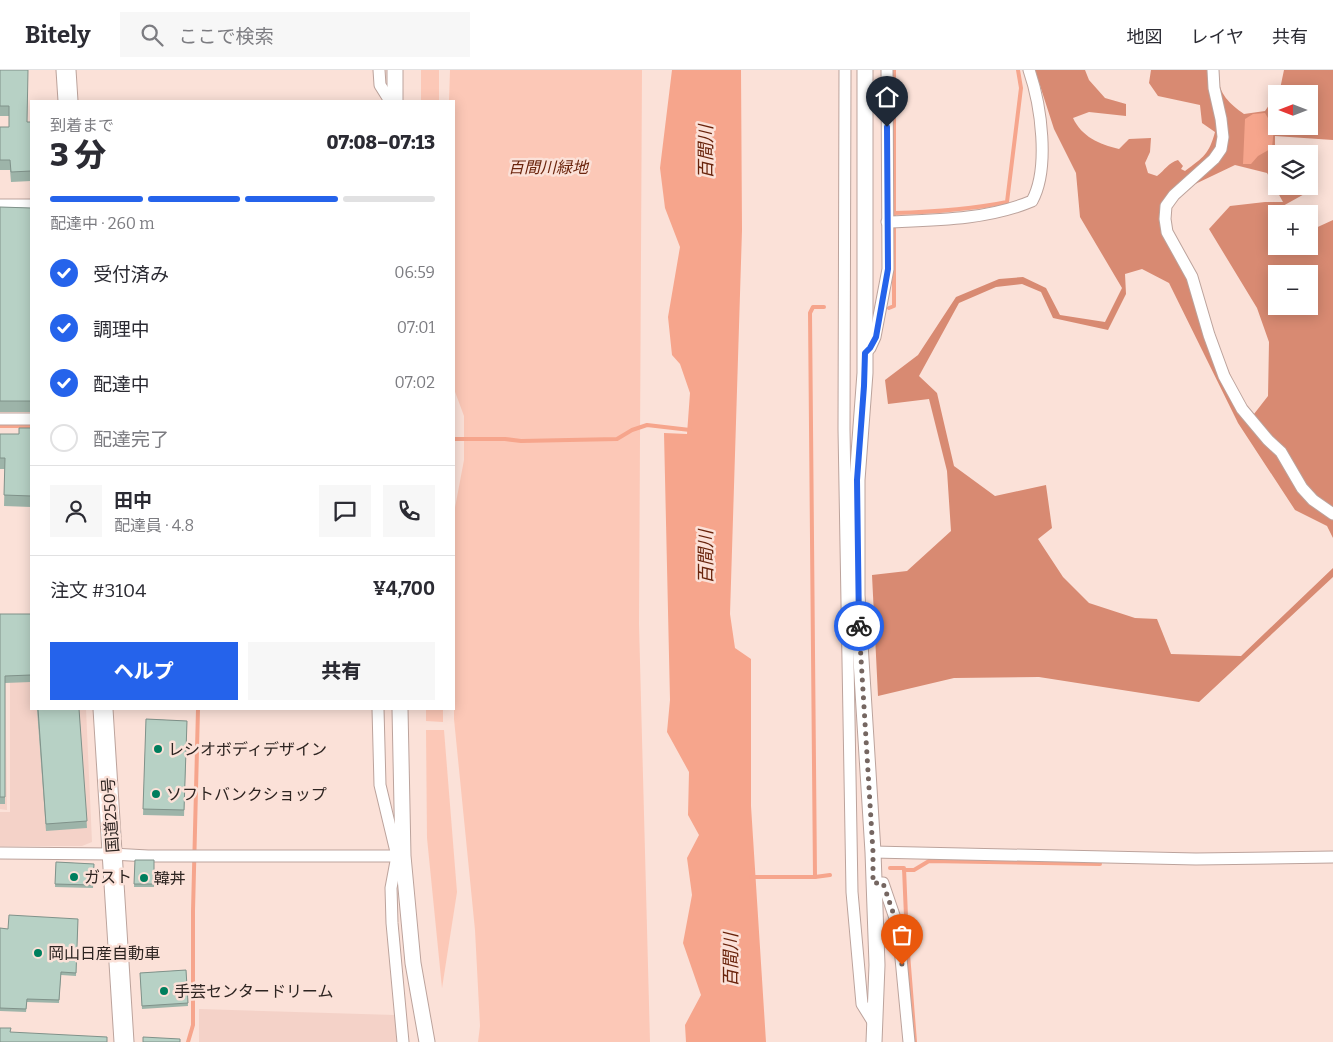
<!DOCTYPE html>
<html lang="ja">
<head>
<meta charset="utf-8">
<style>
  :root { --surface:#fff; --page:#f7f7f7; --text:#2b2b33; --muted:#7c7c81; --line:#e1e1e2; --accent:#2563eb }
  body { margin:0; font-family:Bitter,"Noto Sans JP",serif; background:var(--page); color:var(--text); height:100vh; display:flex; flex-direction:column; font-size:19px; white-space:nowrap }
  * { box-sizing:border-box; margin:0 }
  p { font-size:16px; color:var(--muted) }
  .icon { flex:none; width:28px; height:28px; fill:none; stroke:currentColor; stroke-width:2; stroke-linecap:round; stroke-linejoin:round }
  .map { position:relative; flex:1; overflow:hidden }
  .panel { position:absolute; left:30px; top:30px; width:425px; height:610px; display:flex; flex-direction:column; background:var(--surface); border-radius:0px; box-shadow:0 2px 12px #0003 }
  .panel>* { flex:none }
  .needle { width:32px; rotate:270deg }
  .fabs { position:absolute; left:1268px; top:15px; display:grid; gap:10px }
  .fabs a { display:grid; place-items:center; width:50px; height:50px; border-radius:0px; background:var(--surface); box-shadow:0 2px 12px #0003; font-size:25px }
  .pin { position:absolute; display:grid; place-items:center; width:42px; height:42px; color:#fff; margin:-51px -21px; border-radius:50% 50% 50% 0; rotate:-45deg; box-shadow:0 0 5px #0007 }
  .pin .icon { rotate:45deg }
  .courier { position:absolute; display:grid; place-items:center; width:50px; height:50px; margin:-25px; border:4px solid #2563eb; border-radius:50%; background:#fff; color:#222; box-shadow:0 1px 6px #0007 }
  .headline em { font-style:normal; font-weight:800 }
  .headline div { display:flex; flex-direction:column-reverse }
  .headline { display:flex; align-items:center; justify-content:space-between; height:85px; padding:0 20px }
  h1 { font-size:32px; font-weight:800; line-height:38px }
  .bar { display:grid; grid-template-columns:repeat(4,1fr); gap:8px 5px; align-content:center; height:60px; padding:0 20px }
  .bar i { height:6px; border-radius:4px; background:var(--line) }
  .bar .current { background:var(--accent) }
  .bar p { grid-column:span 4 }
  .line { display:flex; align-items:center; gap:12px; padding:0 20px; border-top:1px solid var(--line) }
  .line div { flex:1 }
  .round { display:grid; place-items:center; flex:none; width:52px; height:52px; border-radius:0px; background:var(--page) }
  ol { padding:0 20px; list-style:none }
  li { display:flex; align-items:center; gap:15px; height:55px }
  li p { margin-inline-start:auto }
  li .icon { padding:5px; border-radius:50%; background:var(--accent); color:#fff; stroke-width:4 }
  li:last-child { color:var(--muted) }
  li i { width:28px; height:28px; border:2px solid var(--line); border-radius:50% }
  .cta { display:flex; gap:10px; margin-top:auto; padding:10px 20px }
  .cta a { flex:1; height:58px; border-radius:0px; background:var(--accent); color:#fff; font-size:20px; font-weight:800; line-height:58px; text-align:center }
  .cta a+a { background:var(--page); color:var(--text) }
  header { display:flex; align-items:center; gap:30px; box-sizing:border-box; height:70px; padding:0 25px; background:var(--surface); border-bottom:1px solid var(--line) }
  header strong { font-size:24px }
  nav { display:flex; gap:28px; margin-inline-start:auto; font-size:18px }
  .search { width:350px; height:45px; background:var(--page); display:flex; align-items:center; gap:12px; box-sizing:border-box; padding:0 18px; border-radius:0px; color:var(--muted); font-size:19px }
  .map>svg:first-child { display:block }
  .built { fill:#f4d2c8 }
  .green { fill:#fcc8b7 }
  .forest { fill:#d88a72; fill-rule:evenodd }
  .water { fill:#f6a58c }
  .lines { fill:none; stroke-linecap:round; stroke-linejoin:round }
  .stream { stroke:#f6a58c; stroke-width:4 }
  .minor-casing { stroke:#bca39c; stroke-width:13 }
  .tertiary-casing { stroke:#bca39c; stroke-width:17 }
  .trunk-casing { stroke:#bca39c; stroke-width:21 }
  .minor { stroke:#fff; stroke-width:11 }
  .tertiary { stroke:#fff; stroke-width:15 }
  .trunk { stroke:#fff; stroke-width:19 }
  .wall { fill:#9db4a9 }
  .building { fill:#b7d1c5; stroke:#80928a }
  .done { stroke:#756661; stroke-width:5; stroke-dasharray:0 9 }
  .route { stroke:#2563eb; stroke-width:6 }
  .poi-dot { fill:#007e5d; stroke:#fbe1d8; stroke-width:2 }
  .labels { text-anchor:middle; stroke-width:5; stroke-linejoin:round; paint-order:stroke }
  .park-label { font-size:16px; font-style:italic; fill:#6b250d; stroke:#fbe1d8 }
  .poi-label { font-size:16px; fill:#2d2421; stroke:#fbe1d8; text-anchor:start }
  .street-label { font-size:16px; fill:#2d2421; stroke:#fbe1d8 }
  .water-label { font-size:18px; font-style:italic; fill:#69230b; stroke:#fbe1d8 }
</style>
</head>
<body>
<header>
<strong>Bitely</strong>
<div class="search"><svg class="icon" aria-label="search" viewBox="0 0 24 24"><circle cx="10" cy="10" r="6"/><path d="M15 15l6 6"/></svg>ここで検索</div>
<nav><a>地図</a><a>レイヤ</a><a>共有</a></nav>
</header>
<div class="map">
<svg width="1333" height="972" viewBox="0 0 1333 972">
  <rect width="100%" height="100%" fill="#fbe1d8"/>
  <g class="built">
    <path d="M5,577L7,740L0,739V578Z"/>
    <path d="M31,578V639H86L92,772L82,776H0V742H10V579Z"/>
    <path d="M199,939L395,945L398,972H199Z"/>
  </g>
  <g class="green">
    <rect x="421" y="0" width="18" height="31"/>
    <path d="M450,0H642L639,554L650,972H478L480,956L475,860L454,649V443L464,390V346L454,319V31H449Z"/>
    <path d="M426,639H443V652L426,651Z"/>
    <path d="M426,660H444L457,822L442,918L427,768Z"/>
  </g>
  <path class="forest" d="M1035,0H1085L1089,10L1105,28L1126,34V46L1089,42L1073,48C1082,67 1099,74 1119,79L1129,69L1151,68L1150,82L1145,93L1148,103L1157,106C1165,100 1168,93 1178,90L1183,96L1181,99L1185,101C1204,87 1209,84 1215,62L1202,53L1200,35L1158,26L1149,13L1151,0H1219C1216,21 1228,33 1244,44L1265,41L1276,25V56H1309V24H1277L1280,19L1284,0H1333V70L1275,66V77L1287,84H1276V116H1308V122L1281,137L1284,144H1276V176H1309V161L1333,150V468L1327,456L1295,440L1238,353L1169,213L1142,199L1125,204L1126,224L1108,260L1053,248L1041,222L1022,214L996,217L959,233L919,306L937,323L954,396L995,426L1046,415L1052,458L1038,469L1063,507L1089,533L1135,548L1157,549L1171,584L1241,586L1333,498V507L1199,632L1039,607L954,608L878,626L872,505L907,501L951,461L947,401L929,329L888,334L885,310L918,285L956,227L999,209L1023,207L1046,218L1060,245L1105,252L1122,218L1080,147L1076,103L1054,59ZM1235,95L1267,103L1283,132H1265L1230,136L1209,159L1257,238L1269,272L1268,326L1254,344L1242,331L1222,286L1192,195L1173,166L1168,139L1191,116ZM1276,204H1309V236H1276Z"/>
  <g class="water">
    <path d="M672,0H741L742,160L730,544L735,578L751,589V736L766,972H686L685,955L701,925L683,873L692,825L687,788L699,765L688,745L689,702L667,662L670,630L664,363L687,364L690,323L680,294L672,285L668,247L680,177L665,138L660,98Z"/>
    <path d="M1265,43L1274,58L1272,78L1258,86L1251,94H1243L1245,49L1253,44Z"/>
  </g>
  <g class="lines">
    <g class="stream">
      <path d="M894,143C932,142 969,140 1007,132L1021,18L1018,0"/>
      <path d="M889,238L894,236V0"/>
      <path d="M0,356H31"/>
      <path d="M454,369H505L521,371L617,369L632,360L647,355L690,360"/>
      <path d="M890,798H904L907,871L915,972"/>
      <path d="M904,800H914L929,791L1100,794"/>
      <path d="M751,807H815L830,805"/>
      <path d="M815,807L810,243L813,237H824"/>
      <path d="M188,972L193,955V841L198,639"/>
    </g>
    <g class="minor-casing">
      <g id="minor">
        <path d="M379,0L380,15L390,31"/>
        <path d="M845,0L844,359L852,822L862,934L875,955"/>
        <path d="M1213,0L1214,18L1221,49L1223,67L1221,79L1214,89L1174,125L1166,136L1165,149L1167,162L1192,207L1209,265L1224,306L1242,339L1268,370L1281,382L1302,418L1313,430L1333,444"/>
        <path d="M887,152C935,150 987,150 1032,131C1050,98 1041,35 1029,0"/>
        <path d="M865,283L870,278L875,267L888,199L887,0"/>
        <path d="M0,349H31"/>
        <path d="M378,639L380,715L397,786L391,818L392,853L403,972"/>
        <path d="M873,782L1196,789L1333,787"/>
        <path d="M0,783L112,784L148,786H403"/>
        <path d="M873,813H883L898,857L909,972"/>
      </g>
    </g>
    <g class="tertiary-casing">
      <g id="tertiary">
        <path d="M865,0V303L857,410V525L873,782L877,895L874,972"/>
        <path d="M395,31V0"/>
        <path d="M0,137H31"/>
        <path d="M400,639L403,786L413,893L427,972"/>
      </g>
    </g>
    <g class="trunk-casing">
      <g id="trunk">
        <path d="M66,0L68,31"/>
        <path d="M103,639L124,972"/>
      </g>
    </g>
    <use href="#minor" class="minor"/>
    <use href="#tertiary" class="tertiary"/>
    <use href="#trunk" class="trunk"/>
  </g>
  <g class="wall">
    <path d="M0,0L27,52H31V111L11,112L10,100H0V57H9V46H0Z"/>
    <path d="M0,137L31,138V342H0Z"/>
    <path d="M31,346V437L4,436L5,399H0V364H19L31,358Z"/>
    <path d="M0,544H31V612L5,613V734H0Z"/>
    <path d="M37,639H79L87,758L46,761Z"/>
    <path d="M146,649L187,651L184,746L143,745Z"/>
    <path d="M135,790H154V817H134Z"/>
    <path d="M56,792L94,794L93,818L55,817Z"/>
    <path d="M78,849L76,906L61,905L59,933L27,932L26,942L0,941V858L8,859Z"/>
    <path d="M186,900L188,936L142,939L140,903Z"/>
  </g>
  <g class="building">
    <path d="M0,0H28L27,52H31V101L11,102L10,90H0V57H9V36H0Z"/>
    <path d="M0,137L31,138V331H0Z"/>
    <path d="M31,346V426L4,425L5,388H0V364H19V358H31Z"/>
    <path d="M0,544H31V605L5,606V727H0Z"/>
    <path d="M38,639H79L87,751L46,754Z"/>
    <path d="M146,649L187,651L184,740L143,739Z"/>
    <path d="M135,790H154V814H134Z"/>
    <path d="M56,792L94,794L93,815L55,814Z"/>
    <path d="M9,845L78,849L76,903L61,902L59,930L27,929L26,939L0,938V858L8,859Z"/>
    <path d="M186,900L188,933L142,936L140,903Z"/>
    <path d="M0,958H11L10,962L107,967V972H0Z"/>
    <path d="M143,967L180,969V972H143Z"/>
  </g>
  <g class="lines">
    <path class="done" d="M859,556L873,782V813H883L898,857L902,895"/>
    <path class="route" d="M859,556L857,410L864,316L865,283L870,278L876,267L888,199L887,57"/>
  </g>
  <g class="poi-dot">
    <circle cx="158" cy="679" r="5"/>
    <circle cx="156" cy="724" r="5"/>
    <circle cx="74" cy="807" r="5"/>
    <circle cx="144" cy="808" r="5"/>
    <circle cx="38" cy="883" r="5"/>
    <circle cx="164" cy="921" r="5"/>
  </g>
  <g class="labels">
    <g class="park-label">
      <text x="548" y="103">百間川緑地</text>
    </g>
    <g class="poi-label">
      <text x="168" y="685">レシオボディデザイン</text>
      <text x="166" y="730">ソフトバンクショップ</text>
      <text x="84" y="813">ガスト</text>
      <text x="154" y="814">韓丼</text>
      <text x="48" y="889">岡山日産自動車</text>
      <text x="174" y="927">手芸センタードリーム</text>
    </g>
    <g class="street-label">
      <text transform="translate(110 745) rotate(-94)" y="6">国道250号</text>
    </g>
    <g class="water-label">
      <text transform="translate(706 82) rotate(-90)" y="6">百間川</text>
      <text transform="translate(706 487) rotate(-90)" y="6">百間川</text>
      <text transform="translate(731 890) rotate(-90)" y="6">百間川</text>
    </g>
  </g>
</svg>
<div class="fabs">
<a><svg class="needle" viewBox="-14 -14 28 28"><path d="M0-13l5 13h-10z" fill="#e53935"/><path d="M0 13l5-13h-10z" fill="#7c7c81"/></svg></a>
<a><svg class="icon" aria-label="layers" viewBox="0 0 24 24"><path d="M12 4l9 5-9 5-9-5zM3 14l9 5 9-5"/></svg></a>
<a>+</a>
<a>−</a>
</div>
<div class="pin" style="left:902px;top:895px;background:#ea580c"><svg class="icon" aria-label="bag" viewBox="0 0 24 24"><path d="M5 8h14l-1 12H6zM9 8a3 3 0 0 1 6 0"/></svg></div>
<div class="pin" style="left:887px;top:57px;background:#1f2937"><svg class="icon" aria-label="home" viewBox="0 0 24 24"><path d="M3 11l9-7 9 7M6 9v11h12V9"/></svg></div>
<div class="courier" style="left:859px;top:556px"><svg class="icon" aria-label="bike" viewBox="0 0 24 24"><circle cx="6" cy="16" r="4"/><circle cx="18" cy="16" r="4"/><path d="M6 16l4-8h5l3 8M10 8l3 8H6M13 5h3"/></svg></div>
<section class="panel">
<div class="headline"><div><h1>3 分</h1><p>到着まで</p></div><em>07:08–07:13</em></div>
<div class="bar"><i class="current"></i><i class="current"></i><i class="current"></i><i></i><p>配達中 · 260 m</p></div>
<ol>
<li><svg class="icon" aria-label="check" viewBox="0 0 24 24"><path d="M5 12l5 5 9-10"/></svg>受付済み<p>06:59</p></li>
<li><svg class="icon" aria-label="check" viewBox="0 0 24 24"><path d="M5 12l5 5 9-10"/></svg>調理中<p>07:01</p></li>
<li><svg class="icon" aria-label="check" viewBox="0 0 24 24"><path d="M5 12l5 5 9-10"/></svg>配達中<p>07:02</p></li>
<li><i></i>配達完了</li>
</ol>
<div class="line" style="height:90px"><a class="round"><svg class="icon" aria-label="person" viewBox="0 0 24 24"><circle cx="12" cy="8" r="4"/><path d="M4 21q1-7 8-7t8 7"/></svg></a><div><b>田中</b><p>配達員 · 4.8</p></div><a class="round"><svg class="icon" aria-label="chat" viewBox="0 0 24 24"><path d="M4 5h16v11H9l-5 4z"/></svg></a><a class="round"><svg class="icon" aria-label="phone" viewBox="0 0 24 24"><path d="M5 4h4l2 5-3 2q2 4 5 5l2-3 5 2v4C11 20 4 13 5 4z"/></svg></a></div>
<div class="line" style="height:65px"><div>注文 #3104</div><b>¥4,700</b></div>
<div class="cta"><a>ヘルプ</a><a>共有</a></div>
</section>
</div>
</body>
</html>
